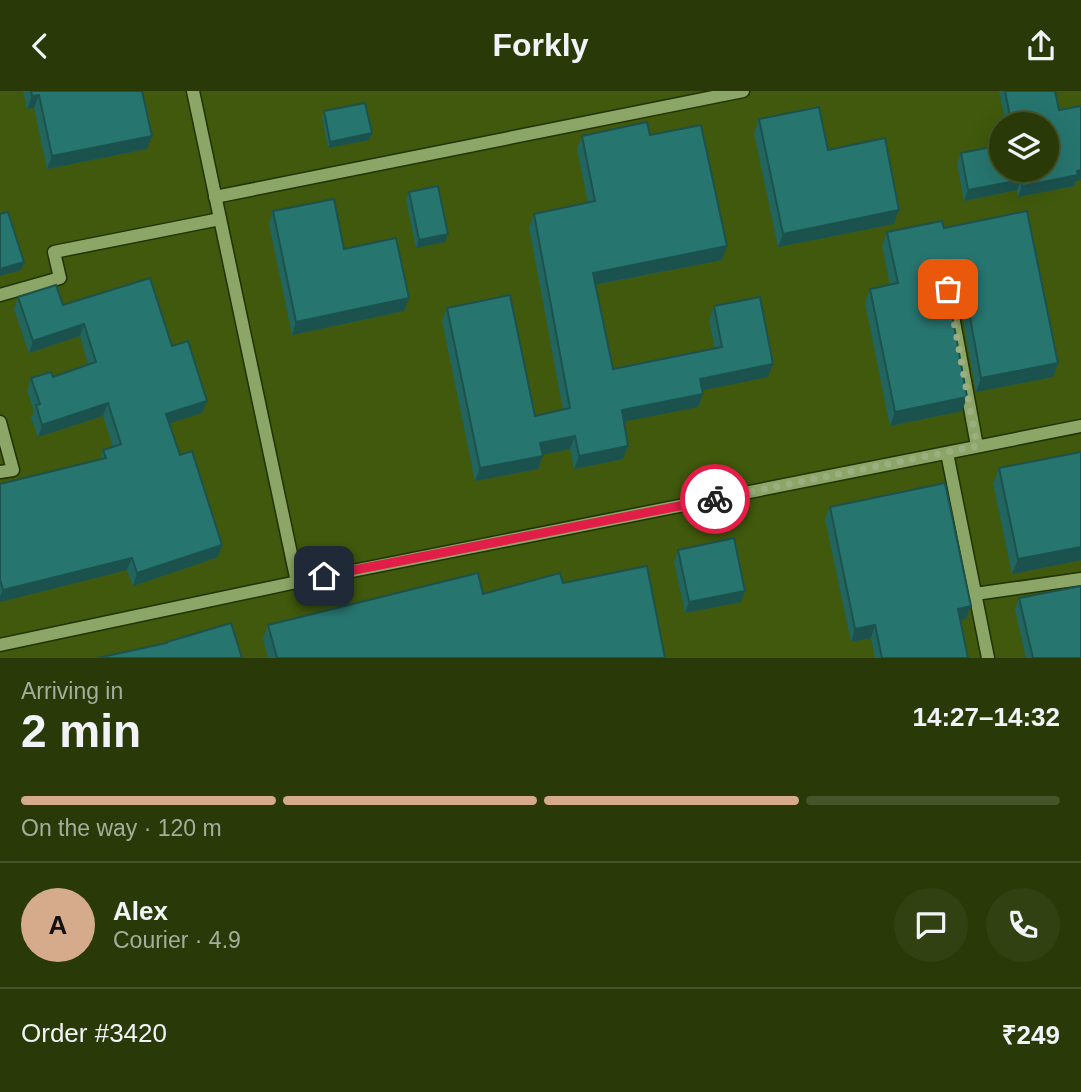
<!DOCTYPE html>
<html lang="en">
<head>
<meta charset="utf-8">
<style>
  :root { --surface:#293a08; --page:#314112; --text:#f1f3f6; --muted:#a5ad9c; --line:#455429; --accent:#d6ab8b }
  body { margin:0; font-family:Arial,sans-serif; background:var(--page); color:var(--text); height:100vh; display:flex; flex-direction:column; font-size:26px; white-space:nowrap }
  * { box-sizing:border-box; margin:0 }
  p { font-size:23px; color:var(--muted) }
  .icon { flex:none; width:38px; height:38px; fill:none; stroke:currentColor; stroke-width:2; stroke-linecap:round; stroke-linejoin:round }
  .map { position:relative; height:567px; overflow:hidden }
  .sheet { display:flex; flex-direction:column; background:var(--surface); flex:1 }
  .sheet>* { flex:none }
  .controls { position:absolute; left:989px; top:21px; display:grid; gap:14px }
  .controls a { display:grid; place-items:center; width:70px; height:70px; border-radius:50%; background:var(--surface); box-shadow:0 7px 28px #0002,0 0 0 2px var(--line); font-size:35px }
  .pin { position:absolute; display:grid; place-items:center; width:60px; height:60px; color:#fff; margin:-30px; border-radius:14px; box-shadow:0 4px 10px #0006 }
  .courier { position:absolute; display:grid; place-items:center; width:70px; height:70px; margin:-35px; border:5px solid #e11d48; border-radius:50%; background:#fff; color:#222; box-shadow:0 2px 9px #0007 }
  .headline em { font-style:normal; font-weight:700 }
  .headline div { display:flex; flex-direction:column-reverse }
  .headline { display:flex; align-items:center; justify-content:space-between; height:119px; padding:0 21px }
  h1 { font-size:46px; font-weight:700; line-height:52px }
  .bar { display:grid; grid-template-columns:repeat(4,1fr); gap:10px 7px; align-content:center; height:84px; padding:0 21px }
  .bar i { height:9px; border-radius:5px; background:var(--line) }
  .bar .active { background:var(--accent) }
  .bar p { grid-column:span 4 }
  .line { display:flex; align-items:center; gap:18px; padding:0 21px; border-top:2px solid var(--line) }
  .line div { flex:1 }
  .round { display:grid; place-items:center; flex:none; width:74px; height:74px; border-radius:37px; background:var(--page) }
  header { display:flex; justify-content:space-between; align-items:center; height:91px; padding:0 21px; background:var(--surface); font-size:32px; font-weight:700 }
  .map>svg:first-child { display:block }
  .built { fill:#40590c; fill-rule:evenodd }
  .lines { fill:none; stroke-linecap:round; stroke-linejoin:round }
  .minor-casing { stroke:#213200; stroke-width:15 }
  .minor { stroke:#8ba666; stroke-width:12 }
  .wall { fill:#22655f }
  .shaded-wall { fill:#1b524e }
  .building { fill:#27756f; stroke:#1b524e; stroke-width:2 }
  .done { stroke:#9cae81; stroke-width:7; stroke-dasharray:0 12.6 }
  .route { stroke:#e11d48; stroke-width:9 }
</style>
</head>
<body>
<header><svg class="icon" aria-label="back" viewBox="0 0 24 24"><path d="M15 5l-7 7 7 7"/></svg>Forkly<svg class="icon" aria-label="share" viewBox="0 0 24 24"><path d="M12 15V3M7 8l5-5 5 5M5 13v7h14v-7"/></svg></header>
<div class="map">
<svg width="1081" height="567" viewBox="0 0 1081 567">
  <rect width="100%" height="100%" fill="#374e0b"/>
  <path class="built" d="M0,0H1081V567H0ZM1001,33H1046V79H1001Z"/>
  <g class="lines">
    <g class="minor-casing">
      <g id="minor">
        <path d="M193,0L297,491"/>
        <path d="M215,106L743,0"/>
        <path d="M948,198L977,355"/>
        <path d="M0,204L60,187L54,161L220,128"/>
        <path d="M0,331L13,379L0,381"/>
        <path d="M947,362L988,567"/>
        <path d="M975,503L1081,488"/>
        <path d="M0,554L297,491L1081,335"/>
      </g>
    </g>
    <use href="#minor" class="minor"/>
  </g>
  <g class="wall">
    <path d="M23,0H142L147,58L47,78L34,17L27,18Z"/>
    <path d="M999,0H1055L1076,90L1074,95L1018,106L1017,99L964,110L957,73L961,62L1001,79L1046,33H1006Z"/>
    <path d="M324,20L372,42L369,49L328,57L322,27Z"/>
    <path d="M759,28L828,59L894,133L778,156L754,42Z"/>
    <path d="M650,44L722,169L595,194L613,278L715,258L709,229L714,215L768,286L702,299L703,303L698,316L624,330L628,355L623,368L574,378L570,358L543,363L538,378L475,390L442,230L447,217L535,325L563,319L529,136L534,123L588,112L577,58L582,45Z"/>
    <path d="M409,101L445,151L416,157L406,109Z"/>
    <path d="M273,120L344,158L404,220L292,244L269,133Z"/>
    <path d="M944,137L1058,272L1053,286L976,301L957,196L952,190H946L967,306L962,320L890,335L865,212L870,198L890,194L882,155L887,141Z"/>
    <path d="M18,206L63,214L172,255L207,310L202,322L169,332L180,364L222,454L218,466L133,495L127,479L0,511V393L100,368L103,359L113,356L103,325L38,346L31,327L34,320L27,300L31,287L53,286L88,273L80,245L29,262L14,218Z"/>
    <path d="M1081,361V469L1012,483L993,392L999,377Z"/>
    <path d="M830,416L971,515L966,528L960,529L968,567H875L871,547L851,551L825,428Z"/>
    <path d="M678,459L741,511L685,522L674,471Z"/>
    <path d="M563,492L665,567H268L263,548L268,534Z"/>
    <path d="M1019,507L1081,567H1026L1015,519Z"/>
  </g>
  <g class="shaded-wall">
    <path d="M39,4L34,17L27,18L32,5Z"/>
    <path d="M372,42L369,49L328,57L330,51Z"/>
    <path d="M152,45L147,58L47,78L52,65Z"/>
    <path d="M1081,79V89L1076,90L1074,95L1018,106L1022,95Z"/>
    <path d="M1021,89L1017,99L964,110L968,99Z"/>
    <path d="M899,119L894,133L778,156L783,143Z"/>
    <path d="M448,143L445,151L416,157L419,149Z"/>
    <path d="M727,155L722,169L588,195L593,182Z"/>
    <path d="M24,171L21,179L0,185V178Z"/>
    <path d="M951,175L957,176L952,190H946L940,194L945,180Z"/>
    <path d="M409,207L404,220L292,244L296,231Z"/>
    <path d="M84,233L80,245L29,262L33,250Z"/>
    <path d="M1058,272L1053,286L976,301L981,287Z"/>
    <path d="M773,273L768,286L695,301L700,288Z"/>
    <path d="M703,303L698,316L617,332L622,319Z"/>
    <path d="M967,306L962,320L890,335L895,321Z"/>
    <path d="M207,310L202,322L162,335L166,323Z"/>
    <path d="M108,312L103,325L38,346L42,334Z"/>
    <path d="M575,345L570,358L536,365L540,352Z"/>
    <path d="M628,355L623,368L574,378L579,365Z"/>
    <path d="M543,365L538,378L475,390L480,377Z"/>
    <path d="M222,454L218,466L133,495L137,482Z"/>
    <path d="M1081,456V469L1012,483L1018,468Z"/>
    <path d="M132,467L127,479L0,511V506L3,499Z"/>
    <path d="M745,500L741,511L685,522L689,511Z"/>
    <path d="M971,515L966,528L953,531L958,518Z"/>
    <path d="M875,534L871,547L851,551L855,538Z"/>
  </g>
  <g class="building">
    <path d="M31,0H142L152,45L52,65L39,4L32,5Z"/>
    <path d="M1005,0H1055L1059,19L1081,15V79L1077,80L1078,84L1022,95L1021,89L968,99L961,62L1001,54V79H1046V33H1009V31H1011Z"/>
    <path d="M365,12L372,42L330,51L324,20Z"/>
    <path d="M819,16L828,59L885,47L899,119L783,143L759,28Z"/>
    <path d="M647,31L650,44L701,34L727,155L593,182L613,278L722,256L714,215L760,206L773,273L700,288L703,303L622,319L628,355L579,365L575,345L540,352L543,365L480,377L447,217L510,204L535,325L570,317L534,123L595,110L582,45Z"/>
    <path d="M438,95L448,143L419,149L409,101Z"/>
    <path d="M334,108L344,158L396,147L409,207L296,231L273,120Z"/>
    <path d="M1027,120L1058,272L981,287L962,182L957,176L951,175L945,180V185L967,306L895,321L870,198L898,192L887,141L942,130L944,137Z"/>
    <path d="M8,121L24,171L0,178V123Z"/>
    <path d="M150,187L172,255L188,250L207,310L166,323L180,364L192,360L222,454L137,482L132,467L3,499L0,488V393L106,367L103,359L121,353L108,312L42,334L36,314L40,313L31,287L51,281L53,286L96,271L84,233L33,250L18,206L56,194L63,214Z"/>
    <path d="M1081,361V456L1018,468L999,377Z"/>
    <path d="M945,392L971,515L958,518L968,567H882L875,534L855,538L830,416Z"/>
    <path d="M734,447L745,500L689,511L678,459Z"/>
    <path d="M647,475L665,567H277L268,534L478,482L483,503L560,482L563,492Z"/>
    <path d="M1081,495V567H1033L1019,507Z"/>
    <path d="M231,532L242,567H97L167,552V551Z"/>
  </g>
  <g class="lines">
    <path class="done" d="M715,408L977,355L948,198"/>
    <path class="route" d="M324,485L715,408"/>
  </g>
</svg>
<div class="controls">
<a><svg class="icon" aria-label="layers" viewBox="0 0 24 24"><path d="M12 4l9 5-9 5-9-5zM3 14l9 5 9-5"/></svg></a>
</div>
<div class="pin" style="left:948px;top:198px;background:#ea580c"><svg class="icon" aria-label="bag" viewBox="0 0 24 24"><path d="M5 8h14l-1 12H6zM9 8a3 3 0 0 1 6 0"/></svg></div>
<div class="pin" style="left:324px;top:485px;background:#1f2937"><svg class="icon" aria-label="home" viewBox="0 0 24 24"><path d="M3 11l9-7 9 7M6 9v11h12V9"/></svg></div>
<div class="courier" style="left:715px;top:408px"><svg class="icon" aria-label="bike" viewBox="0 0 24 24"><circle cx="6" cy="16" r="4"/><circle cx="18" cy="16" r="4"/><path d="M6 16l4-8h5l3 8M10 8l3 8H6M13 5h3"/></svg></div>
</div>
<section class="sheet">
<div class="headline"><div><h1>2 min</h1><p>Arriving in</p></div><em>14:27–14:32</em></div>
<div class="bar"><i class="active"></i><i class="active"></i><i class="active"></i><i></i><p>On the way · 120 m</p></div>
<div class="line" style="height:126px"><b class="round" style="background:var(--accent);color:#111">A</b><div><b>Alex</b><p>Courier · 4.9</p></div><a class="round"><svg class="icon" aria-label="chat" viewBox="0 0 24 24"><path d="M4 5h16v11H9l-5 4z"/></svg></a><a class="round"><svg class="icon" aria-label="phone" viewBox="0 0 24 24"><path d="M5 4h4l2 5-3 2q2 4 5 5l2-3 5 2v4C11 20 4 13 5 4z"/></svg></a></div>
<div class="line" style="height:91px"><div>Order #3420</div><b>₹249</b></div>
</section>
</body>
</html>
